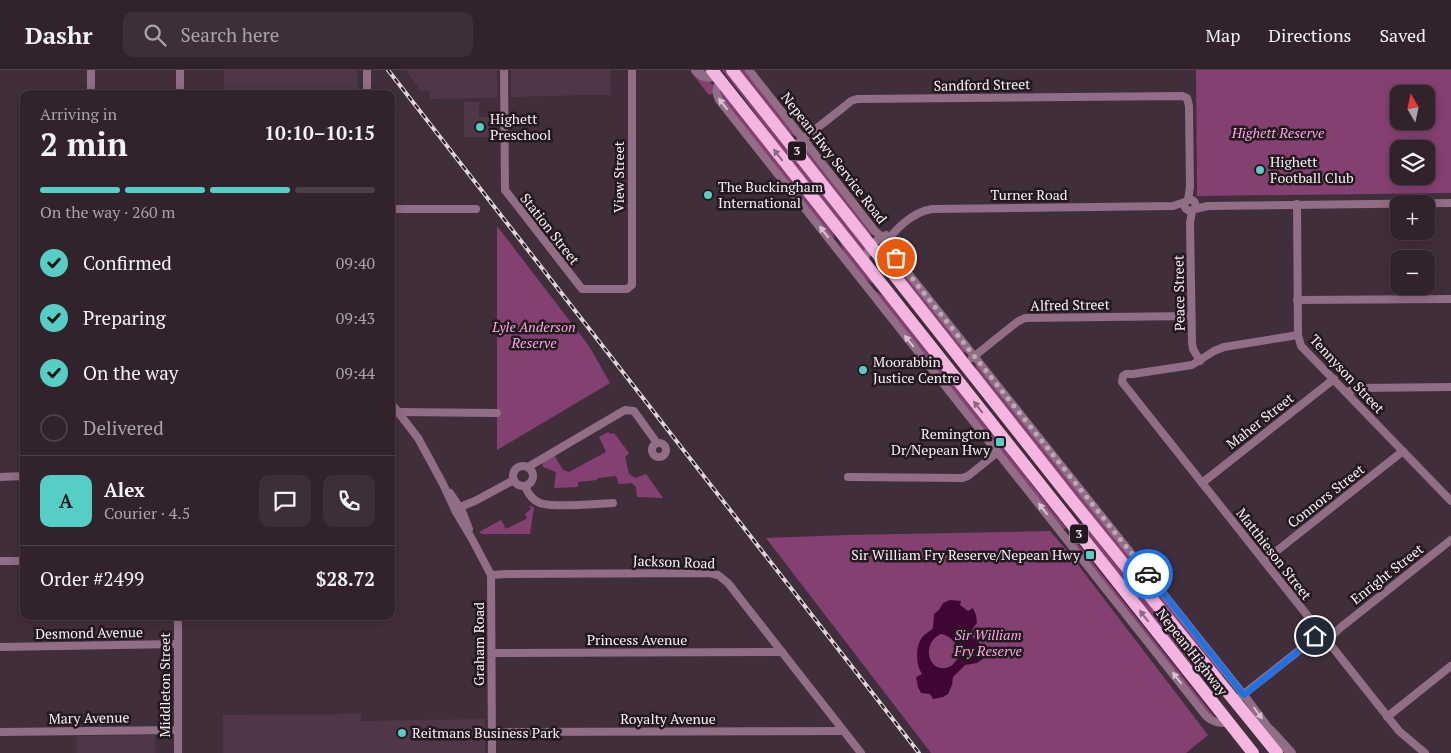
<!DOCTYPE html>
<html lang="en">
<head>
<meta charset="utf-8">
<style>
  :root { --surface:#31222c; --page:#3d2f38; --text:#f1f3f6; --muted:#a8a4a9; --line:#4c3f48; --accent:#55cec5 }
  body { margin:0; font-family:"PT Serif",serif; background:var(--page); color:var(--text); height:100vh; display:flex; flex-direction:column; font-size:19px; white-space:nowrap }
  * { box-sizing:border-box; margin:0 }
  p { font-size:16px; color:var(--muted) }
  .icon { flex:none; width:28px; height:28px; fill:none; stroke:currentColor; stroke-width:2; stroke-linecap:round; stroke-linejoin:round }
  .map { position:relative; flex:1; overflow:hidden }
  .details { position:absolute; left:20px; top:20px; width:375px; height:530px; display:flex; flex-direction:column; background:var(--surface); border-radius:10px; box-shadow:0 2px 12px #0003,0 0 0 1px var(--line) }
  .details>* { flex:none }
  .needle { width:32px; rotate:351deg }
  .buttons { position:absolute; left:1390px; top:15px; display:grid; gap:10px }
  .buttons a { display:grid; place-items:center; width:45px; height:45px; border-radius:10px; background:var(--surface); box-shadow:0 2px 12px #0003,0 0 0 1px var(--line); font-size:25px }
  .pin { position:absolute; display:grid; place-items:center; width:42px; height:42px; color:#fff; margin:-21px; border:2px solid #fff; border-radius:50%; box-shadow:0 1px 5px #0007 }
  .courier { position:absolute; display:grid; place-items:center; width:50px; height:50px; margin:-25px; border:4px solid #1a73e8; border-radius:50%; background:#fff; color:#222; box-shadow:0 1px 6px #0007 }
  .head em { font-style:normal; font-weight:600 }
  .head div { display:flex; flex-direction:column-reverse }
  .head { display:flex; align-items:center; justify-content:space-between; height:85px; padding:0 20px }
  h1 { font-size:32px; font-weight:600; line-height:38px }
  .bar { display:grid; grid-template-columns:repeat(4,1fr); gap:8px 5px; align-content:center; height:60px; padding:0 20px }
  .bar i { height:6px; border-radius:4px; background:var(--line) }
  .bar .on { background:var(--accent) }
  .bar p { grid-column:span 4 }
  .line { display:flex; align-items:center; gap:12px; padding:0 20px; border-top:1px solid var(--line) }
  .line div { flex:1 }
  .round { display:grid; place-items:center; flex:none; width:52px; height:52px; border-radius:10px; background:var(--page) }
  ol { padding:0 20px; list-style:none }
  li { display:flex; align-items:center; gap:15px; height:55px }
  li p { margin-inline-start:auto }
  li .icon { padding:5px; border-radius:50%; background:var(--accent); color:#111; stroke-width:4 }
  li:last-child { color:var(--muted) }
  li i { width:28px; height:28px; border:2px solid var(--line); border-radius:50% }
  header { display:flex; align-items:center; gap:30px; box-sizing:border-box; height:70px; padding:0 25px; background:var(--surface); border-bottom:1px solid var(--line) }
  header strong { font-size:24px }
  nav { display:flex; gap:28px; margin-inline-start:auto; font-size:18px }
  .search { width:350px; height:45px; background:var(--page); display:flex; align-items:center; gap:12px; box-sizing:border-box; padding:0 18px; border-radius:10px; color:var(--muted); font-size:19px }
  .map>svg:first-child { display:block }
  .built { fill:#503748 }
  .green { fill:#854072; fill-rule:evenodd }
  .water { fill:#3f0633; fill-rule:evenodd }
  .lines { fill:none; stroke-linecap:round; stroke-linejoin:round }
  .minor { stroke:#916d86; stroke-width:8 }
  .tertiary { stroke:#916d86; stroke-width:10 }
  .trunk { stroke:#f4b6e0; stroke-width:12 }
  .rail-casing { stroke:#e2d4dd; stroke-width:4 }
  .rail { stroke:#22191f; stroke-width:2; stroke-dasharray:5.5; stroke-linecap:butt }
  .oneway { fill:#d7c2d0 }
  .oneway2 { fill:#8b6880 }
  .done { stroke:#bbabb6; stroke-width:5; stroke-dasharray:0 9 }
  .route { stroke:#1a73e8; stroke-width:6 }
  .poi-dot { fill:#55cec5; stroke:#22191f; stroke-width:2 }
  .labels { text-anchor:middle; stroke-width:5; stroke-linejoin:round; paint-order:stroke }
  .shield { fill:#22191f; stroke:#bbafb7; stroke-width:1 }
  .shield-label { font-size:12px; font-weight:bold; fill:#fceff8 }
  .street-label { font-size:14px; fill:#fceff8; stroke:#22191f }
  .poi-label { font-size:14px; fill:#fceff8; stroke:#22191f; text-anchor:start }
  .park-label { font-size:14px; font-style:italic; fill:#fba6e2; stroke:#22191f }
</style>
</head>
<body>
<header>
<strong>Dashr</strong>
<div class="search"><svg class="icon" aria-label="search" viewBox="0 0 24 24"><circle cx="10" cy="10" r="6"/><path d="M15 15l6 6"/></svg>Search here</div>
<nav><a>Map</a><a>Directions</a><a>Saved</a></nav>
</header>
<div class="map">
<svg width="1451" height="683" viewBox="0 0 1451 683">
  <rect width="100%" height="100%" fill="#412e3b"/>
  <g class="built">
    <path d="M224,0H357L358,24H224Z"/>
    <path d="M406,0H497V28L430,29V21H421Z"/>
    <path d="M511,0H610L611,25H582L511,27Z"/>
    <path d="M464,32H479V47H495V67H464Z"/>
    <path d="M361,644V651L485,649V683H223V645Z"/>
    <path d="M155,665V683H77V666Z"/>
  </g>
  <g class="green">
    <path d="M722,0H725L865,176V180L864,183L769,63L744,28Z"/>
    <path d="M739,0H745L797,66L796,67L789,63Z"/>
    <path d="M1196,0H1451V123L1197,126ZM1399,24H1426V51H1399ZM1399,79H1426V106H1399Z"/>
    <path d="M691,2L709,11L713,15L714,23L709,25Z"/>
    <path d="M721,21L833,162L835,169L830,165L720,26Z"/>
    <path d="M805,76L876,165L875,166L867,163L805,84L803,78Z"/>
    <path d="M497,156L589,276L610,313L497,380Z"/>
    <path d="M840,172L870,209L873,214C862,209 842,183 840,172Z"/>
    <path d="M884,180L967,281V283L961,282L884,183Z"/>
    <path d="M870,218L882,225L887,230L1066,458L1064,459L1059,455L885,234Z"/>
    <path d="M975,294L1137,496V498L1144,505L1223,604L1222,605C1139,505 1058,404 977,302Z"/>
    <path d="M608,362L611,364L614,363L629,383L625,387L629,404L635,408L646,404L663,428L637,427L636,417L632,413L619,414L616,406L598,408L597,410L578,412V417L554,418L556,402L543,397L542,391L554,385L563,400L569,402L606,382L599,367Z"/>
    <path d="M529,436L534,437L530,464H482L479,462L501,450L506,459L526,449L527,447L525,444L531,439Z"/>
    <path d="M1082,453L1196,592L1206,608L1203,609L1082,460L1083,458Z"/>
    <path d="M1050,461L1069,483L1208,665L1186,683H931L766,468L848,465Z"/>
    <path d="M1066,465H1070L1074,469L1214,646L1213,648L1209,645Z"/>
  </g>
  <path class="water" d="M950,530L961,531L960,535L968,541L973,538L976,545L977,553L973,558L971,566L985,578L983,589L977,593L965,595L953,607L952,615L948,624L943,627L933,629L930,624L921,623L918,617L916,607L922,604C916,595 915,578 921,569C924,564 929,562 933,558L934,544L939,540L943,533ZM941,564C950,566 953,570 958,577L957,581L960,586C957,589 953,596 949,597C930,605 919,574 941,564Z"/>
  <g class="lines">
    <g class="minor">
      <path d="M367,0V24"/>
      <path d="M504,0L505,120L582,219H627L632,215V0"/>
      <path d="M749,0L875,161L882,167"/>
      <path d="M720,10C716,18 715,22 719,30L1206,646C1213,653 1220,653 1229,653"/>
      <path d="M91,24V0"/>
      <path d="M180,24V0"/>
      <path d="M793,77L845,36L851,31L857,29L1182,26L1187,28L1189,36L1190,117L1188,130"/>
      <circle cx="1190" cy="135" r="5.5"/>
      <path d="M1297,134L1298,265L1301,276L1451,431"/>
      <path d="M391,139H476"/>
      <path d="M1195,139L1208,136L1451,133"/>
      <path d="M1192,141L1190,153L1192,273L1193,279L1200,291"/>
      <path d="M885,174L1244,625L1271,661"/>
      <path d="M883,177C894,160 912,142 932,139L1173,136L1185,132"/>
      <path d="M863,191C869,180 873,170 886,165"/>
      <path d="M1297,230L1451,229"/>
      <path d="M1298,265L1224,277L1214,281L1192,295L1133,304H1126L1123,306L1122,312L1399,661L1425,683"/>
      <path d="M972,288L1017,252L1025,248L1191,246"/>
      <path d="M1346,322L1359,318L1451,317"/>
      <path d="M391,333L418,368L443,414L456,442L472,469L491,505L492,683"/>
      <path d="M398,342L497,343"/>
      <circle cx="659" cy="380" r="7"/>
      <circle cx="523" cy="406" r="10"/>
      <path d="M528,397L625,340L634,341L657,373"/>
      <path d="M0,407L24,406"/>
      <path d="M848,407L962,408L968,406L998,382"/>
      <path d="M1202,413L1334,309"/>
      <path d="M525,416C528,424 532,430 540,433C553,438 597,434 613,433"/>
      <path d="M450,423L462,441L469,459"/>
      <path d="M456,442L460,437L475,431L514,410"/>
      <path d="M0,491H24"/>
      <path d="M1264,491L1403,381"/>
      <path d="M491,505L506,504L709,503L718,505L728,513L861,683"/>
      <path d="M1327,571L1340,558L1451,470"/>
      <path d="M0,577L178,574"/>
      <path d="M492,583L782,582"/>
      <path d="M1240,627L1306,575L1320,562"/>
      <path d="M1387,647L1451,596"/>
      <path d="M0,662L178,660"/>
      <path d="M492,662L843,661"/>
      <path d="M178,683V546"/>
    </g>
    <g class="tertiary">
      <path d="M696,0C701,6 709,9 716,5"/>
      <path d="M1264,666L1271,661L1291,683"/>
    </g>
    <g class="trunk">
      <path d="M712,0L1253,683"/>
      <path d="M732,0L1071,429L1277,683"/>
    </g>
    <g class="rail-casing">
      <path id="rail" d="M388,0L919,683"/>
    </g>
    <use href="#rail" class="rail"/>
  </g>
  <defs><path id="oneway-solid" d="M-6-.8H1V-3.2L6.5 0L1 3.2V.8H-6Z" transform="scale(1.25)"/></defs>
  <g class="oneway">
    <use href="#oneway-solid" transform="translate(723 34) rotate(-128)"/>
    <use href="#oneway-solid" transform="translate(824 162) rotate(-128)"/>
    <use href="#oneway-solid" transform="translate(909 271) rotate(-129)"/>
    <use href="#oneway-solid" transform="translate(1043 439) rotate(-128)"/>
    <use href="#oneway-solid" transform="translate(1177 608) rotate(-128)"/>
    <use href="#oneway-solid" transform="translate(1258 643) rotate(53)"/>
  </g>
  <g class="oneway2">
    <use href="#oneway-solid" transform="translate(778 85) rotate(-128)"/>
    <use href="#oneway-solid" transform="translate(978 337) rotate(-128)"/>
    <use href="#oneway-solid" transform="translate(1144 546) rotate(-128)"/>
  </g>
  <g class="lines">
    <path class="done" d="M896,188L1148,504"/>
    <path class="route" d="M1148,504L1244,625L1306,575L1315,566"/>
  </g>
  <g class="poi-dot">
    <circle cx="480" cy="57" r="5"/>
    <circle cx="1260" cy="100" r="5"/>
    <circle cx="708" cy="125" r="5"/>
    <circle cx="863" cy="300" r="5"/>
    <rect x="995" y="367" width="10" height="10" rx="2.5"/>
    <rect x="1085" y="480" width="10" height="10" rx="2.5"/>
    <circle cx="402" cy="663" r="5"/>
  </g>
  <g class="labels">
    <g class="shield">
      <rect x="788" y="71.5" width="18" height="19" rx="4"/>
      <rect x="1070" y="454.5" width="18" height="19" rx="4"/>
    </g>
    <g class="shield-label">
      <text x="797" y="85">3</text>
      <text x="1079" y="468">3</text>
    </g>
    <g class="street-label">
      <text transform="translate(982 15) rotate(-1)" y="5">Sandford Street</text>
      <text transform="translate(834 88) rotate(52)" y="5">Nepean Hwy Service Road</text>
      <text transform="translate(619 107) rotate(-90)" y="5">View Street</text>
      <text x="1029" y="130">Turner Road</text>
      <text transform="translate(550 159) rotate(52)" y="5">Station Street</text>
      <text transform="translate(1179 223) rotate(-91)" y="5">Peace Street</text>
      <text transform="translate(1070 235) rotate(-1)" y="5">Alfred Street</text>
      <text transform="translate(1347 304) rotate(47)" y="5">Tennyson Street</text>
      <text transform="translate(1260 351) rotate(-38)" y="5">Maher Street</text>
      <text transform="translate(1326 426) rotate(-38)" y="5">Connors Street</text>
      <text transform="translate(1274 484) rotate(52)" y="5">Matthieson Street</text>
      <text transform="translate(674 492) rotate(2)" y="5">Jackson Road</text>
      <text transform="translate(1387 504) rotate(-38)" y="5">Enright Street</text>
      <text transform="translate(89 563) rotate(-1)" y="5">Desmond Avenue</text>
      <text x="637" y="575">Princess Avenue</text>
      <text transform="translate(479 574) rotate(-90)" y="5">Graham Road</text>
      <text transform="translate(1192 582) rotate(52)" y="5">Nepean Highway</text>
      <text transform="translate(165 615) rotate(-90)" y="5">Middleton Street</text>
      <text transform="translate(89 648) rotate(-1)" y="5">Mary Avenue</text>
      <text x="668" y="654">Royalty Avenue</text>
    </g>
    <g class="poi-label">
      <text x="490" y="54">Highett<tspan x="490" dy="16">Preschool</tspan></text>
      <text x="1270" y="97">Highett<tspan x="1270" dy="16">Football Club</tspan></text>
      <text x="718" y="122">The Buckingham<tspan x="718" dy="16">International</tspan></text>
      <text x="873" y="297">Moorabbin<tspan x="873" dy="16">Justice Centre</tspan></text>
      <text x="990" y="369" text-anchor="end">Remington<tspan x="990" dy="16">Dr/Nepean Hwy</tspan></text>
      <text x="1080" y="490" text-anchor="end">Sir William Fry Reserve/Nepean Hwy</text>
      <text x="412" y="668">Reitmans Business Park</text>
    </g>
    <g class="park-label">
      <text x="1278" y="68">Highett Reserve</text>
      <text x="534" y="262">Lyle Anderson<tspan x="534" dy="16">Reserve</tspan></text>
      <text x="988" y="570">Sir William<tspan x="988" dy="16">Fry Reserve</tspan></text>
    </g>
  </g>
</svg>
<div class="buttons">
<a><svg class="needle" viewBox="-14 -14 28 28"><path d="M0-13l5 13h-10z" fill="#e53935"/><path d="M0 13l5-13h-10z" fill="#a8a4a9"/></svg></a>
<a><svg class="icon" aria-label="layers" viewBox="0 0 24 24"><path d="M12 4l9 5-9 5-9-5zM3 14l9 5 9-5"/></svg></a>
<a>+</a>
<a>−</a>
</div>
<div class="pin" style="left:896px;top:188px;background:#ea580c"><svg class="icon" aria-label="bag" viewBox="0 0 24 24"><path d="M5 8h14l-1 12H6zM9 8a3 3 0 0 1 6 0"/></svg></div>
<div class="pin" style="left:1315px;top:566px;background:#1f2937"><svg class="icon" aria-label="home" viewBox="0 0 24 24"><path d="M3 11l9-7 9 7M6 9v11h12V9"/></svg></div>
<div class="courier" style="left:1148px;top:504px"><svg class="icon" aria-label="car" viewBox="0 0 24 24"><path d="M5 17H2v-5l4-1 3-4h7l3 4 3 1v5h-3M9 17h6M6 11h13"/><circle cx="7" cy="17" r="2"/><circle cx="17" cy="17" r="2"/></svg></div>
<section class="details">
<div class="head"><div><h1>2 min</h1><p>Arriving in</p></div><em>10:10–10:15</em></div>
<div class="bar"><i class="on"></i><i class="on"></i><i class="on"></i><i></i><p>On the way · 260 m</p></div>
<ol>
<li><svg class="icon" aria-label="check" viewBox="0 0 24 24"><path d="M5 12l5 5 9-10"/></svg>Confirmed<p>09:40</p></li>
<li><svg class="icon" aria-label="check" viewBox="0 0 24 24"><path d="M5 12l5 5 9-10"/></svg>Preparing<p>09:43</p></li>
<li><svg class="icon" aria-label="check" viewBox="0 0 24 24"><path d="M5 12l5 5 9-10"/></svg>On the way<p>09:44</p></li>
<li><i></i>Delivered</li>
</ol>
<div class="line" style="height:90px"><b class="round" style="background:var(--accent);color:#111">A</b><div><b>Alex</b><p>Courier · 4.5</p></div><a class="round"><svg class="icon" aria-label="chat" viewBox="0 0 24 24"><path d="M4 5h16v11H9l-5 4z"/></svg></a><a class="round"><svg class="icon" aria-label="phone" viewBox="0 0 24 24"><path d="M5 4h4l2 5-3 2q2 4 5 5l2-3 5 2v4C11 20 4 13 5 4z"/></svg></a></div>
<div class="line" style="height:65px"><div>Order #2499</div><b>$28.72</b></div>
</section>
</div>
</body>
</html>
